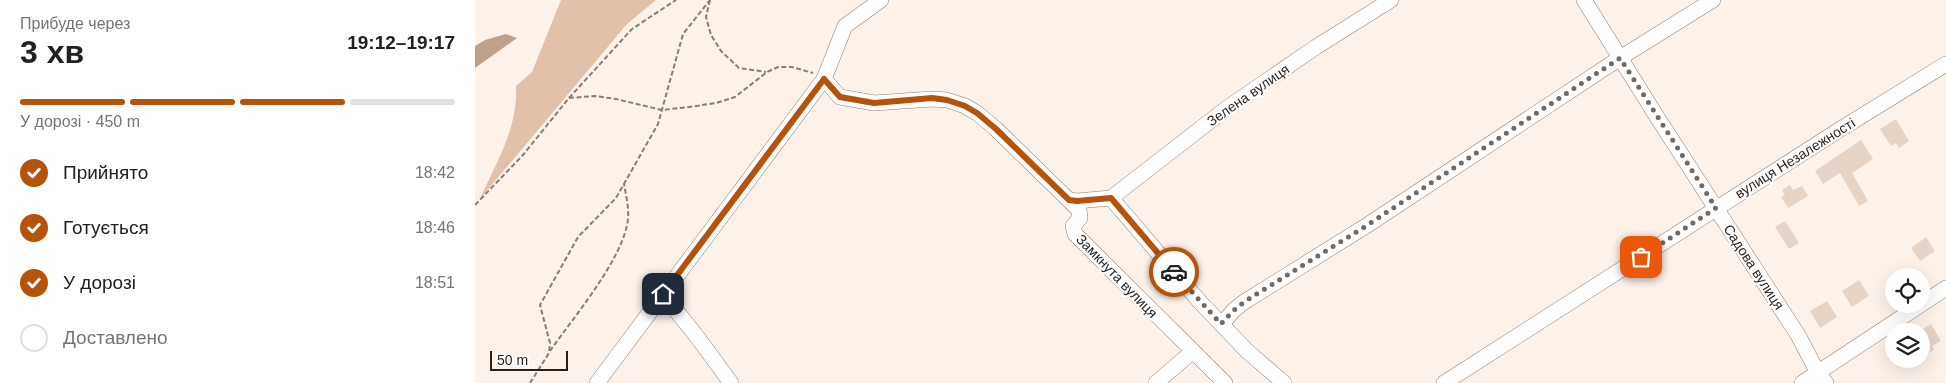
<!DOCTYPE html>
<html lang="uk">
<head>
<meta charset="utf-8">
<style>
  :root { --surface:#fff; --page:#f6f6f6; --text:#202124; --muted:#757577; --line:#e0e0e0; --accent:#b45309 }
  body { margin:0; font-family:Arial,sans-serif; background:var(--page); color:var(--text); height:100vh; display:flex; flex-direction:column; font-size:19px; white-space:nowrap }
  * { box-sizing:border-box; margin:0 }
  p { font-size:16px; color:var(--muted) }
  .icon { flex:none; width:28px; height:28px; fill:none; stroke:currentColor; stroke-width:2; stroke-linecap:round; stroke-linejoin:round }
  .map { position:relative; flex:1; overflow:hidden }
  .side { display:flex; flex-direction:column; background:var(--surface); width:475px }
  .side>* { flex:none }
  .controls { position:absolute; left:1410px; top:268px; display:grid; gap:10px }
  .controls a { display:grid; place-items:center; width:45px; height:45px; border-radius:50%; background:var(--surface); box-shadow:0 5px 20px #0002; font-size:25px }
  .scale { position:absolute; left:15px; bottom:12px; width:78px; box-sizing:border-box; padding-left:5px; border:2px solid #261f1b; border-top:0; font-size:14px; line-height:18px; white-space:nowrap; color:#261f1b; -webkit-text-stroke:4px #fff; paint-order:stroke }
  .pin { position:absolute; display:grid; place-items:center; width:42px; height:42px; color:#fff; margin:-21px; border-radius:10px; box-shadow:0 2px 8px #0006 }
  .courier { position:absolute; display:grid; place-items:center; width:50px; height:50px; margin:-25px; border:4px solid #b45309; border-radius:50%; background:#fff; color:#222; box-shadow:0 1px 6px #0007 }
  .overview em { font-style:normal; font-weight:700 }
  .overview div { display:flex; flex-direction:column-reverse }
  .overview { display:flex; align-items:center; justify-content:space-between; height:85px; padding:0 20px }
  h1 { font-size:32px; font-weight:700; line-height:38px }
  .bar { display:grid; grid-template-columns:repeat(4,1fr); gap:8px 5px; align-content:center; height:60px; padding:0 20px }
  .bar i { height:6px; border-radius:4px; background:var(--line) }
  .bar .on { background:var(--accent) }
  .bar p { grid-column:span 4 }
  ol { padding:0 20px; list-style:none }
  li { display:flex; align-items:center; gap:15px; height:55px }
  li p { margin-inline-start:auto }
  li .icon { padding:5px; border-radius:50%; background:var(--accent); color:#fff; stroke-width:4 }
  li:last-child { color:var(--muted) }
  li i { width:28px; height:28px; border:2px solid var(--line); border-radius:50% }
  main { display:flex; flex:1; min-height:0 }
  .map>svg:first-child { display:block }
  .green { fill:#e1c1a9 }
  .water { fill:#c0a088 }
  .building { fill:#e6d4c7 }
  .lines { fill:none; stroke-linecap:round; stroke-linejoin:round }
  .minor-casing { stroke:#8f7f73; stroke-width:16 }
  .path { stroke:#877e78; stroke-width:2; stroke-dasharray:5 2.5; stroke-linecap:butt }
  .minor { stroke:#fff; stroke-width:15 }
  .done { stroke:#716963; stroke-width:5; stroke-dasharray:0 9 }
  .route { stroke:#b45309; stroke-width:6 }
  .labels { text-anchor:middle; stroke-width:4.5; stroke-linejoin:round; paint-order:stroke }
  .street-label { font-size:14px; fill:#261f1b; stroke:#fff }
</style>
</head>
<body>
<main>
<section class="side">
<div class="overview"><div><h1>3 хв</h1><p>Прибуде через</p></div><em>19:12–19:17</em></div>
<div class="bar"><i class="on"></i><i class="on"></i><i class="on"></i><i></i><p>У дорозі · 450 m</p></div>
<ol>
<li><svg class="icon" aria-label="check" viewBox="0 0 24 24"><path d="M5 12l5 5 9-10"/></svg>Прийнято<p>18:42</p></li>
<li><svg class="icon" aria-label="check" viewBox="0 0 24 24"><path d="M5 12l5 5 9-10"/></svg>Готується<p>18:46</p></li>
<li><svg class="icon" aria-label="check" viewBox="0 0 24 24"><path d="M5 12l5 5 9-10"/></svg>У дорозі<p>18:51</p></li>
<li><i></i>Доставлено</li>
</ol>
</section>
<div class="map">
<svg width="1471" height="383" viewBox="0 0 1471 383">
  <rect width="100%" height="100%" fill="#fdf2ea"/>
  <path class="green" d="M86,0H181L152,24L5,199C22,161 43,128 41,86L57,72Z"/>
  <path class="water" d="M31,34L42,38L0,68V46L10,40Z"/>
  <g class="building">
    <path d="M1421,119L1434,141L1424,148L1421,143L1416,146L1405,129Z"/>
    <path d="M1386,140L1398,159L1377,173L1393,201L1384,206L1365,173L1348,184L1340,171Z"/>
    <path d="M1315,185L1318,190L1327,186L1333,196L1313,208L1306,197L1310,195L1307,190Z"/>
    <path d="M1310,221L1324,243L1314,249L1300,227Z"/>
    <path d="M1451,237L1460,251L1445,261L1436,248Z"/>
    <path d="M1384,280L1394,296L1377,307L1367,291Z"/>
    <path d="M1352,301L1362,317L1345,328L1335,311Z"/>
    <path d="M1456,324L1466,341L1457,346L1459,350L1451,355L1446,346V330Z"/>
  </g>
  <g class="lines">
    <g class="minor-casing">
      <g id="minor">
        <path d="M1109,0L1182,117L1323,335L1343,373L1351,383"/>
        <path d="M349,79L365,97L399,103L457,99L472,100L490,106L502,113L521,129L604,210L605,218L598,226L600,234L750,383"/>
        <path d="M636,198L725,302L772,351L809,383"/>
        <path d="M594,200L602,201L636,198L752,108L841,47L916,0"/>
        <path d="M188,294L223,338L256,383"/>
        <path d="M747,324L758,311L769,302L891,226L1145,58L1238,0"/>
        <path d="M122,383L349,79L370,26L406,0"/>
        <path d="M681,383L717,352"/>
        <path d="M969,383L1364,130L1471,64"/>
        <path d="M1327,383L1471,288"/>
      </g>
    </g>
    <g class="path">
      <path d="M235,0L231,17L236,35L246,51L264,68L291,72"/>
      <path d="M94,98L120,96L141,99L187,110L214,107L241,103L260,97L292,72L303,67H317L338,73"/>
      <path d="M0,205L48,155L94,98L157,29L201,0"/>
      <path d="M75,351C98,318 149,258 153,219C154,207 151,195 149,184"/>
      <path d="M55,383L74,353L75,343L65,305L103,237L141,198L183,124L208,34L235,0"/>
    </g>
    <use href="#minor" class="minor"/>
  </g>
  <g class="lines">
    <path class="done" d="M699,272L746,324L758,311L769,302L891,226L1145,58L1241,208L1166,257"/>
    <path class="route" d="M188,294L349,79L365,97L399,103L457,98L472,100L490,106L502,113L521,129L594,200L602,201L636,198L699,272"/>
  </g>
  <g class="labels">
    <g class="street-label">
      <text transform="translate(773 95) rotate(-35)" y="5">Зелена вулиця</text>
      <text transform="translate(1320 158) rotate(-32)" y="5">вулиця Незалежності</text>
      <text transform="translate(1279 267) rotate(57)" y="5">Садова вулиця</text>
      <text transform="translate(642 276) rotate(46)" y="5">Замкнута вулиця</text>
    </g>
  </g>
</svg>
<div class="controls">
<a><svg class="icon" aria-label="locate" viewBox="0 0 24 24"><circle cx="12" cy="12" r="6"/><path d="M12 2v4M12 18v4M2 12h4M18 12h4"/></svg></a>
<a><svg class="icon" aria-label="layers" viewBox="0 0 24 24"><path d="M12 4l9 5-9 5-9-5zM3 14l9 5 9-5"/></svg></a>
</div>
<div class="scale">50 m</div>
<div class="pin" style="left:1166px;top:257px;background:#ea580c"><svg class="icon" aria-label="bag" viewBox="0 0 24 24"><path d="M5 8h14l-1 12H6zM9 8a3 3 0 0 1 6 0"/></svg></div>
<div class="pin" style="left:188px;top:294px;background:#1f2937"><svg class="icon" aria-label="home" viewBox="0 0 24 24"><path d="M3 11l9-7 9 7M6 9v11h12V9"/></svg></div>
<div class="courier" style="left:699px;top:272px"><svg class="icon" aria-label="car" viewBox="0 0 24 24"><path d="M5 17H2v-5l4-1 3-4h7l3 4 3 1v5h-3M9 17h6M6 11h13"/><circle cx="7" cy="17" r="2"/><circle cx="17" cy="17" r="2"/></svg></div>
</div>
</main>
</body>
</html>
